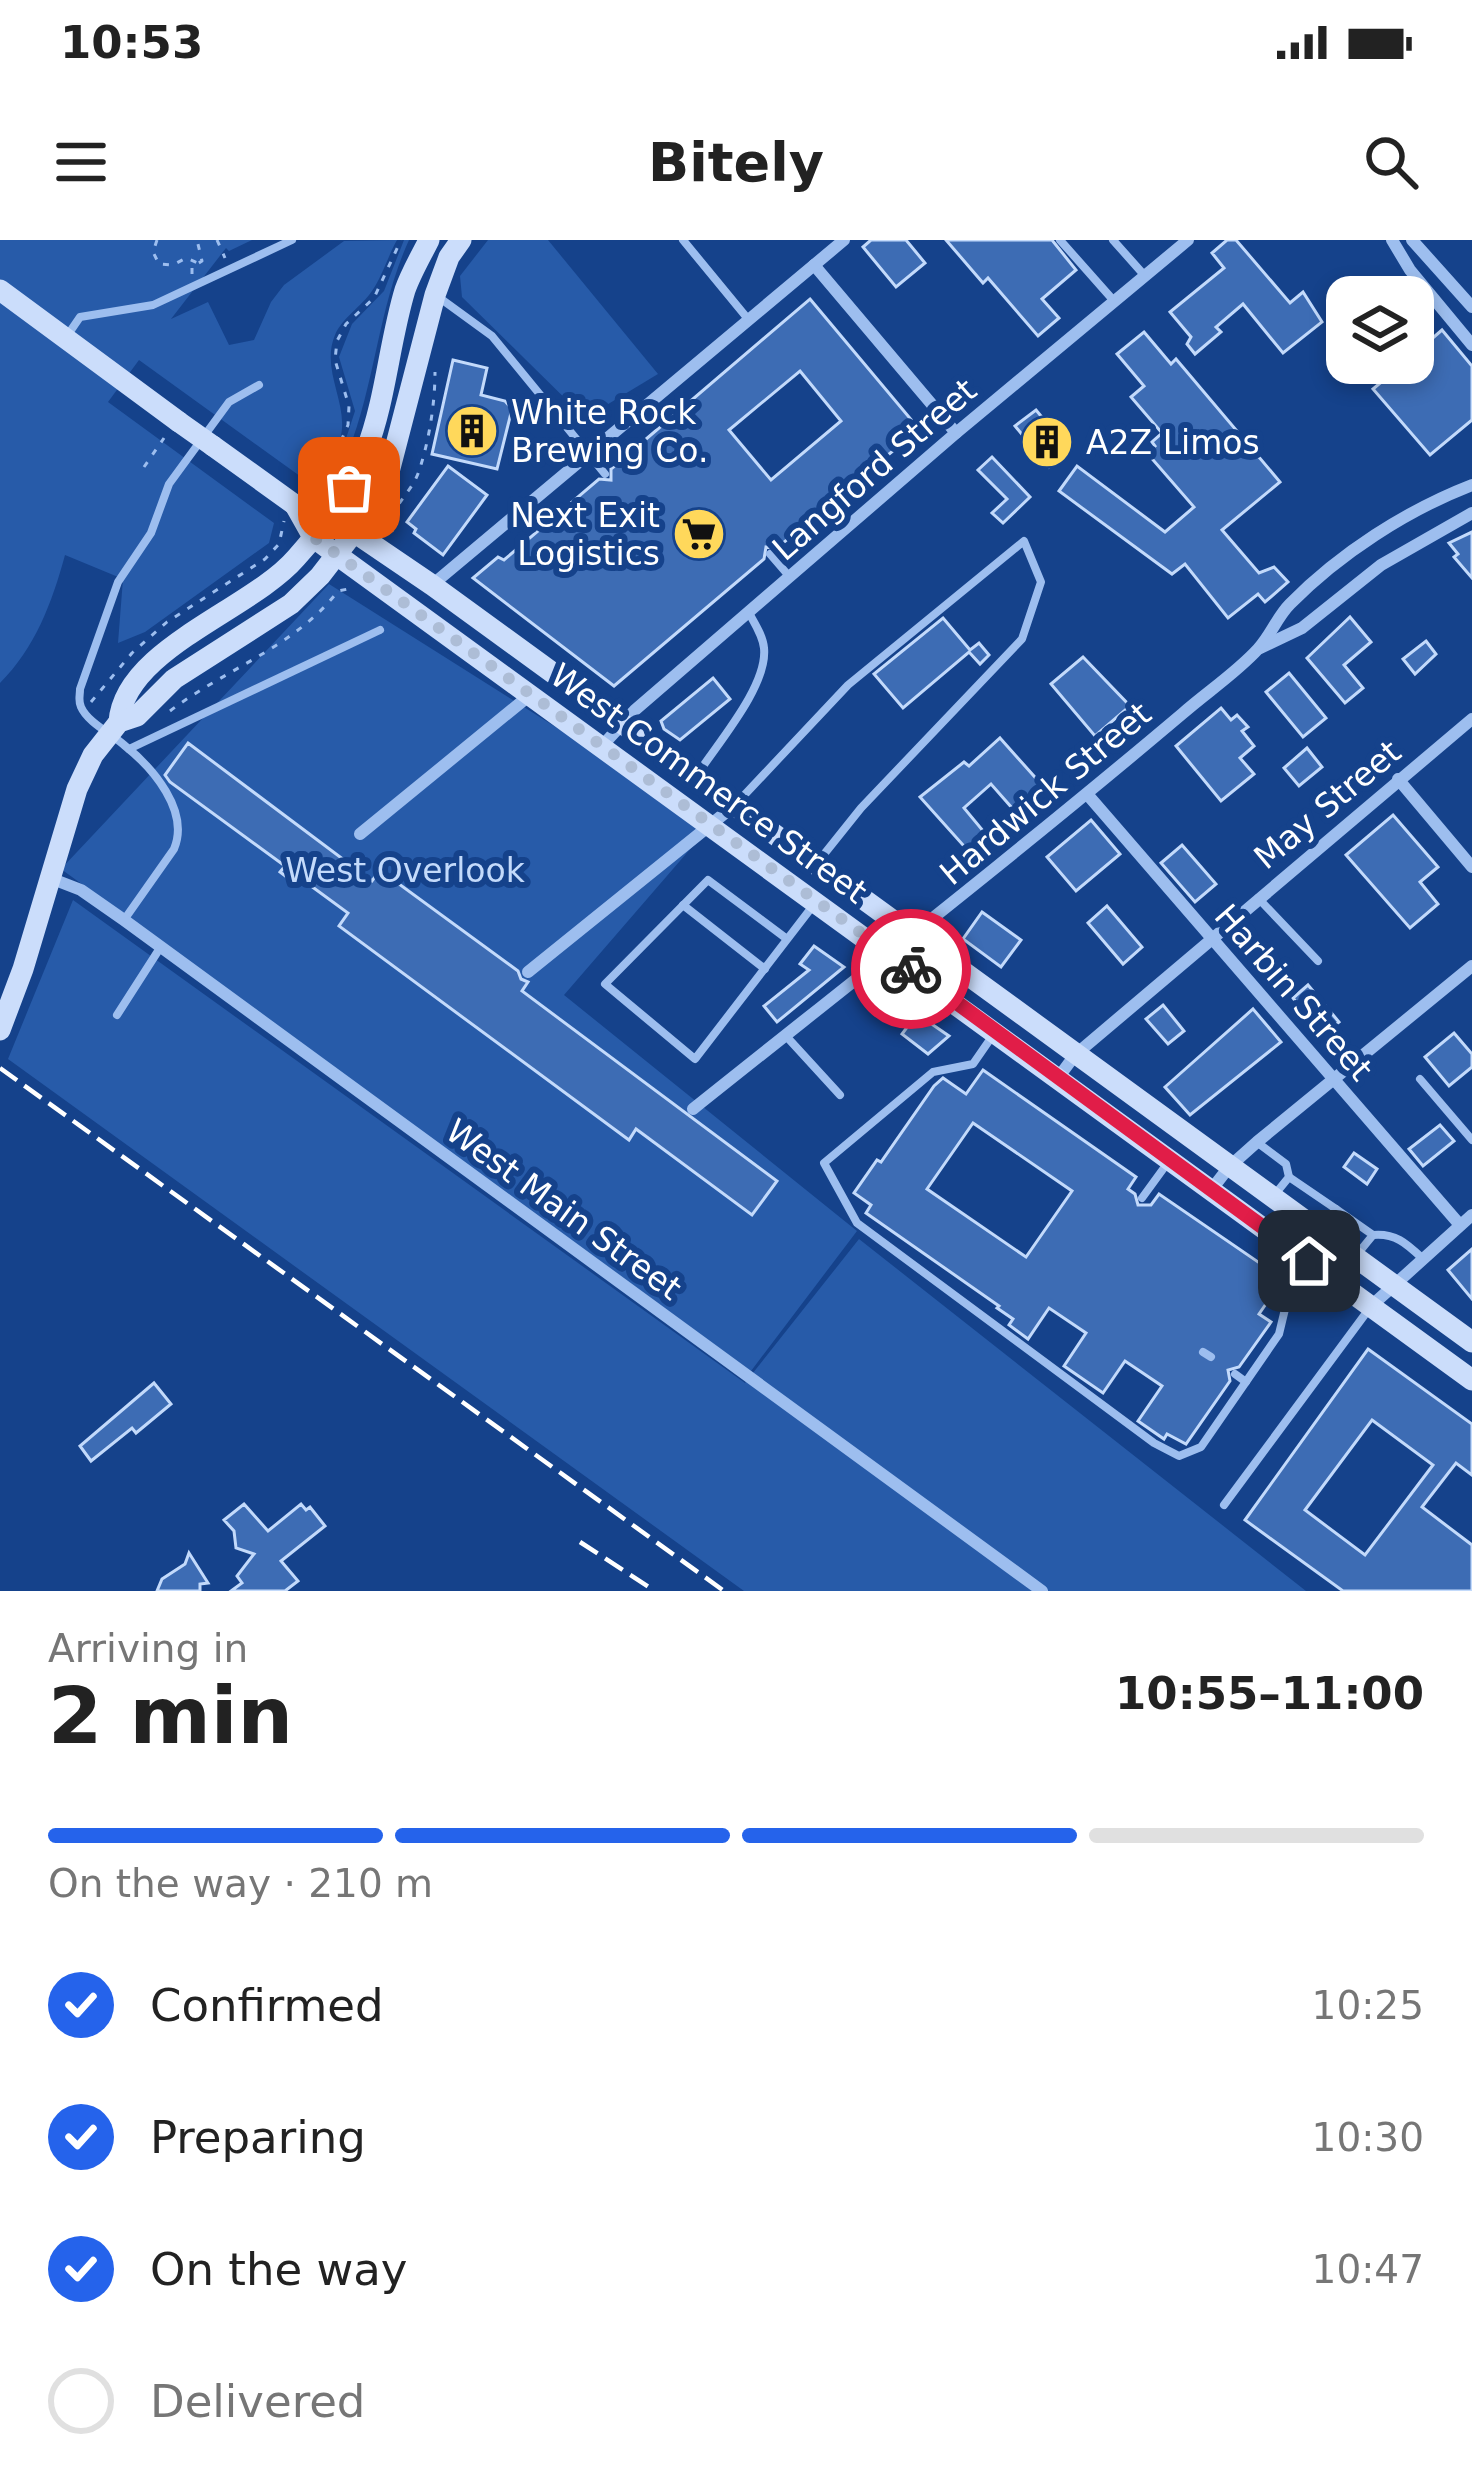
<!DOCTYPE html>
<html lang="en">
<head>
<meta charset="utf-8">
<style>
  :root { --surface:#fff; --page:#f2f2f2; --text:#222; --muted:#767676; --line:#e0e0e0; --accent:#2563eb }
  body { margin:0; font-family:"DejaVu Sans",sans-serif; background:var(--page); color:var(--text); height:100vh; display:flex; flex-direction:column; font-size:45px; white-space:nowrap }
  * { box-sizing:border-box; margin:0 }
  p { font-size:39px; color:var(--muted) }
  .icon { flex:none; width:66px; height:66px; fill:none; stroke:currentColor; stroke-width:2; stroke-linecap:round; stroke-linejoin:round }
  .map { position:relative; height:1351px; overflow:hidden }
  .sheet { display:flex; flex-direction:column; background:var(--surface); flex:1 }
  .sheet>* { flex:none }
  .controls { position:absolute; left:1326px; top:36px; display:grid; gap:24px }
  .controls a { display:grid; place-items:center; width:108px; height:108px; border-radius:24px; background:var(--surface); box-shadow:0 6px 18px #0003; font-size:60px }
  .pin { position:absolute; display:grid; place-items:center; width:102px; height:102px; color:#fff; margin:-51px; border-radius:24px; box-shadow:0 6px 18px #0006 }
  .courier { position:absolute; display:grid; place-items:center; width:120px; height:120px; margin:-60px; border:9px solid #e11d48; border-radius:50%; background:#fff; color:#222; box-shadow:0 3px 15px #0007 }
  .head em { font-style:normal; font-weight:600 }
  .head div { display:flex; flex-direction:column-reverse }
  .head { display:flex; align-items:center; justify-content:space-between; height:204px; padding:0 48px }
  h1 { font-size:78px; font-weight:600; line-height:90px }
  .bar { display:grid; grid-template-columns:repeat(4,1fr); gap:18px 12px; align-content:center; height:144px; padding:0 48px }
  .bar i { height:15px; border-radius:9px; background:var(--line) }
  .bar .active { background:var(--accent) }
  .bar p { grid-column:span 4 }
  ol { padding:0 48px; list-style:none }
  li { display:flex; align-items:center; gap:36px; height:132px }
  li p { margin-inline-start:auto }
  li .icon { padding:12px; border-radius:50%; background:var(--accent); color:#fff; stroke-width:4 }
  li:last-child { color:var(--muted) }
  li i { width:66px; height:66px; border:6px solid var(--line); border-radius:50% }
  .status { display:flex; justify-content:space-between; align-items:center; height:84px; padding:0 60px; background:var(--surface); direction:ltr }
  .status svg { height:33px; fill:currentColor }
  header { display:flex; justify-content:space-between; align-items:center; height:156px; padding:0 48px; background:var(--surface); font-size:54px; font-weight:600 }
  .map>svg:first-child { display:block }
  .green { fill:#275ba9 }
  .building { fill:#3d6cb4; stroke:#c3dafb; stroke-width:3; fill-rule:evenodd }
  .lines { fill:none; stroke-linecap:round; stroke-linejoin:round }
  .path { stroke:#9dbeef; stroke-width:3; stroke-dasharray:6 9; stroke-linecap:butt }
  .service { stroke:#9dbeef; stroke-width:8 }
  .minor { stroke:#9dbeef; stroke-width:12 }
  .secondary { stroke:#cbddfb; stroke-width:21 }
  .rail { stroke:#fff; stroke-width:4.5; stroke-dasharray:21 9; stroke-linecap:butt }
  .secondary-bridge { stroke:#cbddfb; stroke-width:21 }
  .done { stroke:#adbdd6; stroke-width:12; stroke-dasharray:0 21.6 }
  .route { stroke:#e11d48; stroke-width:15 }
  .labels { text-anchor:middle; stroke-width:12; stroke-linejoin:round; paint-order:stroke }
  .poi-label { font-size:33px; fill:#fff; stroke:#15428b; text-anchor:start }
  .street-label { font-size:33px; fill:#fff; stroke:#15428b }
  .park-label { font-size:33px; fill:#c3dafb; stroke:#15428b }
</style>
</head>
<body>
<div class="status"><b>10:53</b><svg viewBox="0 0 49 12"><path d="M0 12V9h3v3zM5 12V6h3v6zM10 12V3h3v9zM15 12V0h3v12zM26 1h20v11H26zM47 4h2v5h-2z"/></svg></div>
<header><svg class="icon" aria-label="menu" viewBox="0 0 24 24"><path d="M4 6h16M4 12h16M4 18h16"/></svg>Bitely<svg class="icon" aria-label="search" viewBox="0 0 24 24"><circle cx="10" cy="10" r="6"/><path d="M15 15l6 6"/></svg></header>
<div class="map">
<svg width="1472" height="1351" viewBox="0 0 1472 1351">
  <rect width="100%" height="100%" fill="#15428b"/>
  <g class="green">
    <path d="M0,0H252L229,11L226,8L171,79L208,62L229,105L254,100L271,62L284,45L344,1L397,0C388,16 382,37 372,51C362,66 342,78 335,95C314,145 381,192 304,239L139,120L108,162L274,283L269,303L145,392L118,403L123,339L65,315C52,363 35,408 0,443Z"/>
    <path d="M404,0H409C376,72 375,154 342,226L338,223L355,171L339,117L352,84L384,51Z"/>
    <path d="M488,0H548L658,134L585,178L462,57L460,36Z"/>
    <path d="M329,344L711,585L564,755L857,991L751,1131L61,629Z"/>
    <path d="M73,660L745,1143L859,999L1306,1351H744L8,819Z"/>
  </g>
  <g class="building">
    <path d="M871,0H906L925,23L896,47L863,7Z"/>
    <path d="M946,0H1052L1076,30L1042,59L1059,78L1038,96L988,38L983,43Z"/>
    <path d="M1227,0H1236L1290,63L1303,52L1322,82L1283,113L1243,64L1216,87L1221,92L1195,114L1187,104L1191,97L1170,72L1224,28L1212,13Z"/>
    <path d="M810,59L919,189L776,309L766,307L764,319L614,446L473,338L498,317L504,320L599,239L611,240V229ZM800,131L841,181L771,240L729,190Z"/>
    <path d="M1442,90L1472,126V180L1430,215L1373,149L1404,123H1413V115Z"/>
    <path d="M1144,92L1171,124L1176,119L1280,242L1222,290L1259,333L1274,327L1288,342L1265,362L1258,354L1228,378L1185,324L1172,334L1059,251L1077,226L1165,292L1194,267L1147,213L1155,206L1152,202L1162,193L1131,157L1144,146L1117,114Z"/>
    <path d="M453,120L487,128L481,155L505,161L512,169L497,229L432,214Z"/>
    <path d="M1036,170L1069,210L1049,227L1015,186Z"/>
    <path d="M992,217L1030,257L1003,283L992,273L1007,259L978,230Z"/>
    <path d="M448,226L487,255L443,315L414,293L416,289L407,282Z"/>
    <path d="M1472,292V338L1454,317L1458,314L1449,303Z"/>
    <path d="M1350,377L1371,402L1344,425L1363,448L1345,463L1307,418Z"/>
    <path d="M943,378L970,410L979,403L989,415L980,424L969,412L903,468L874,434Z"/>
    <path d="M1426,401L1436,414L1415,434L1403,419Z"/>
    <path d="M1083,417L1130,466L1095,496L1051,444Z"/>
    <path d="M1289,433L1326,478L1303,497L1266,452Z"/>
    <path d="M713,438L730,459L680,500L664,489L661,481Z"/>
    <path d="M1221,468L1231,480L1237,475L1248,487L1242,491L1254,506L1240,518L1254,534L1221,561L1176,506Z"/>
    <path d="M1000,498L1041,544L1013,569L991,544L964,568L989,598L971,614L920,557L964,522L969,526Z"/>
    <path d="M188,503L372,641L380,630L518,731L521,739L528,742L522,751L777,941L752,975L636,889L629,900L339,686L348,673L296,635L292,641L280,632L285,626L170,542L165,535Z"/>
    <path d="M1307,508L1322,527L1299,546L1284,528Z"/>
    <path d="M1393,575L1438,627L1420,642L1438,664L1410,688L1346,615Z"/>
    <path d="M1091,580L1120,614L1076,651L1047,617Z"/>
    <path d="M1182,605L1216,644L1195,662L1161,623Z"/>
    <path d="M1107,666L1142,707L1123,724L1088,683Z"/>
    <path d="M982,672L1021,700L1001,727L963,699Z"/>
    <path d="M814,706L844,727L777,782L764,766L809,730L800,724Z"/>
    <path d="M1308,745L1339,782L1320,797L1296,768L1299,766L1293,758Z"/>
    <path d="M1163,765L1184,791L1168,804L1146,779Z"/>
    <path d="M1253,769L1281,802L1190,875L1165,847Z"/>
    <path d="M917,774L949,796L928,814L902,794Z"/>
    <path d="M1454,793L1472,814V827L1449,846L1425,817Z"/>
    <path d="M983,830L1136,937L1128,949L1135,954L1138,965H1151L1159,954L1283,1039L1259,1074L1271,1082L1239,1127L1228,1130L1230,1141L1186,1204L1167,1194L1164,1199L1138,1181L1162,1146L1125,1121L1103,1153L1064,1126L1086,1093L1049,1068L1028,1099L1009,1085L1013,1079L997,1068L999,1066L866,973L871,965L854,953L877,920L881,922L934,846L943,838L966,854ZM973,883L1072,951L1026,1017L927,949Z"/>
    <path d="M1440,885L1454,901L1423,926L1409,909Z"/>
    <path d="M1354,913L1377,929L1367,944L1344,927Z"/>
    <path d="M1472,1009V1059L1448,1030Z"/>
    <path d="M1368,1109L1472,1184V1235L1456,1223L1422,1267L1472,1305V1351H1343L1245,1280ZM1372,1180L1433,1225L1365,1315L1305,1270Z"/>
    <path d="M154,1143L171,1164L136,1193L132,1188L91,1221L80,1206Z"/>
    <path d="M244,1264L268,1291L301,1264L306,1270L310,1267L325,1286L281,1321L298,1341L285,1351H231L242,1343L237,1336L254,1314L236,1308L234,1291L224,1280Z"/>
    <path d="M189,1313L208,1343L200,1344V1351H157L162,1339L185,1324Z"/>
  </g>
  <g class="lines">
    <g class="path">
      <path d="M157,0L153,12L159,24L173,25L186,18L198,23"/>
      <path d="M217,0L225,18"/>
      <path d="M192,34V27L202,21L197,0"/>
      <path d="M144,227L164,198"/>
      <path d="M307,248L327,233L348,185L349,166L335,120L337,101L346,84L374,58L401,0"/>
      <path d="M392,292C389,265 411,255 419,231C429,201 435,164 435,132"/>
      <path d="M91,462L132,413L167,382L265,319L279,304L284,281"/>
      <path d="M170,471C225,429 295,407 338,351L348,349"/>
    </g>
    <g class="service">
      <path d="M683,0L748,79"/>
      <path d="M1060,0L1114,61"/>
      <path d="M1113,0L1145,36"/>
      <path d="M437,56L492,96L605,234"/>
      <path d="M67,96L80,77L153,65L292,0"/>
      <path d="M770,314L789,336"/>
      <path d="M129,509L380,390"/>
      <path d="M697,535C717,504 768,446 764,408C763,396 755,384 749,373"/>
      <path d="M735,565L848,445L1024,301L1041,342L1022,399L861,568L817,623"/>
      <path d="M1258,658L1318,721"/>
      <path d="M683,665L765,729"/>
      <path d="M124,680L174,609C190,571 153,528 124,505C112,494 88,483 81,467C78,461 80,456 80,449L118,342L151,293L169,244L229,162L259,145"/>
      <path d="M787,699L708,640L605,744L695,819L812,667"/>
      <path d="M117,775L160,708"/>
      <path d="M786,796L840,855"/>
      <path d="M991,798L973,824L933,832L824,923L857,983L1154,1203L1179,1216L1201,1207L1279,1094L1286,1065L1308,1022"/>
      <path d="M1420,839L1472,900"/>
      <path d="M1258,903L1286,924L1289,937L1276,953"/>
      <path d="M1289,937L1336,969"/>
      <path d="M1142,958L1169,921"/>
      <path d="M1320,989L1336,969L1373,995L1355,1017"/>
      <path d="M1373,995C1395,993 1406,1003 1422,1018"/>
      <path d="M1203,1112L1211,1117"/>
      <path d="M1235,1134L1246,1142"/>
      <path d="M1224,1265L1369,1069"/>
    </g>
    <g class="minor">
      <path d="M1392,0L1410,30L1472,105"/>
      <path d="M1412,0L1472,67"/>
      <path d="M814,25L956,193"/>
      <path d="M432,345L844,0"/>
      <path d="M1260,408L1302,388L1381,325L1472,273"/>
      <path d="M602,506L635,470L956,193L1188,0"/>
      <path d="M1398,539L1472,627"/>
      <path d="M1087,554L1460,985"/>
      <path d="M360,594L530,455"/>
      <path d="M50,638L81,650L124,680L1042,1351"/>
      <path d="M528,732L735,565"/>
      <path d="M1058,838L1075,815L1472,479"/>
      <path d="M693,869C857,738 1021,610 1182,474C1207,452 1236,433 1258,409C1271,395 1277,377 1290,364C1339,314 1407,270 1472,245"/>
      <path d="M1212,949L1229,927L1257,902L1472,726"/>
      <path d="M1370,1067L1472,975"/>
    </g>
    <g class="secondary">
      <path d="M0,50L179,182"/>
      <path d="M213,206L295,265L354,292L432,345L1472,1102"/>
      <path d="M295,265L313,297L337,315L1472,1140"/>
      <path d="M119,482C124,409 251,370 296,318C324,287 351,250 366,211C386,159 389,103 405,50C411,33 421,16 429,0"/>
      <path d="M0,790L23,729L77,549L93,515L119,482L137,476L174,439L291,364L320,336L354,292L390,228L435,55L449,17L461,0"/>
    </g>
    <g class="rail">
      <path d="M0,828L724,1351"/>
      <path d="M580,1302L655,1351"/>
    </g>
    <path class="secondary-bridge" d="M179,182L213,206"/>
  </g>
  <g class="lines">
    <path class="done" d="M349,248L313,297L911,729"/>
    <path class="route" d="M911,729L1309,1021"/>
  </g>
  <defs>
    <g id="building-disc" transform="scale(2.7)"><circle r="9.5" fill="#ffd85b" stroke="#15428b"/><path d="M-4-6H4V6H1V3H-1V6H-4ZM-2.5-4.3h1.7v1.8h-1.7ZM.8-4.3h1.7v1.8H.8ZM-2.5-1h1.7V.8h-1.7ZM.8-1h1.7V.8H.8Z" fill="#111"/></g>
    <g id="supermarket-disc" transform="scale(2.7)"><circle r="9.5" fill="#ffd85b" stroke="#15428b"/><path d="M-6-5.5h2.5l.6 2H6L4.5 2H-2.5L-4.4-4H-6ZM-1.5 3.2a1.3 1.3 0 1 0 .1 0ZM3 3.2a1.3 1.3 0 1 0 .1 0Z" fill="#111"/></g>
  </defs>
  <g fill-rule="evenodd">
    <use href="#building-disc" x="472" y="191"/>
    <use href="#building-disc" x="1047" y="202"/>
    <use href="#supermarket-disc" x="699" y="294"/>
  </g>
  <g class="labels">
    <g class="poi-label">
      <text x="511" y="184">White Rock<tspan x="511" dy="38">Brewing Co.</tspan></text>
      <text x="1086" y="214">A2Z Limos</text>
      <text x="660" y="287" text-anchor="end">Next Exit<tspan x="660" dy="38">Logistics</tspan></text>
    </g>
    <g class="street-label">
      <text transform="translate(874 229) rotate(-41)" y="12">Langford Street</text>
      <text transform="translate(709 543) rotate(36)" y="12">West Commerce Street</text>
      <text transform="translate(1045 553) rotate(-40)" y="12">Hardwick Street</text>
      <text transform="translate(1327 564) rotate(-40)" y="12">May Street</text>
      <text transform="translate(1294 752) rotate(49)" y="12">Harbin Street</text>
      <text transform="translate(564 969) rotate(36)" y="12">West Main Street</text>
    </g>
    <g class="park-label">
      <text x="405" y="642">West Overlook</text>
    </g>
  </g>
</svg>
<div class="controls">
<a><svg class="icon" aria-label="layers" viewBox="0 0 24 24"><path d="M12 4l9 5-9 5-9-5zM3 14l9 5 9-5"/></svg></a>
</div>
<div class="pin" style="left:349px;top:248px;background:#ea580c"><svg class="icon" aria-label="bag" viewBox="0 0 24 24"><path d="M5 8h14l-1 12H6zM9 8a3 3 0 0 1 6 0"/></svg></div>
<div class="pin" style="left:1309px;top:1021px;background:#1f2937"><svg class="icon" aria-label="home" viewBox="0 0 24 24"><path d="M3 11l9-7 9 7M6 9v11h12V9"/></svg></div>
<div class="courier" style="left:911px;top:729px"><svg class="icon" aria-label="bike" viewBox="0 0 24 24"><circle cx="6" cy="16" r="4"/><circle cx="18" cy="16" r="4"/><path d="M6 16l4-8h5l3 8M10 8l3 8H6M13 5h3"/></svg></div>
</div>
<section class="sheet">
<div class="head"><div><h1>2 min</h1><p>Arriving in</p></div><em>10:55–11:00</em></div>
<div class="bar"><i class="active"></i><i class="active"></i><i class="active"></i><i></i><p>On the way · 210 m</p></div>
<ol>
<li><svg class="icon" aria-label="check" viewBox="0 0 24 24"><path d="M5 12l5 5 9-10"/></svg>Confirmed<p>10:25</p></li>
<li><svg class="icon" aria-label="check" viewBox="0 0 24 24"><path d="M5 12l5 5 9-10"/></svg>Preparing<p>10:30</p></li>
<li><svg class="icon" aria-label="check" viewBox="0 0 24 24"><path d="M5 12l5 5 9-10"/></svg>On the way<p>10:47</p></li>
<li><i></i>Delivered</li>
</ol>
</section>
</body>
</html>
